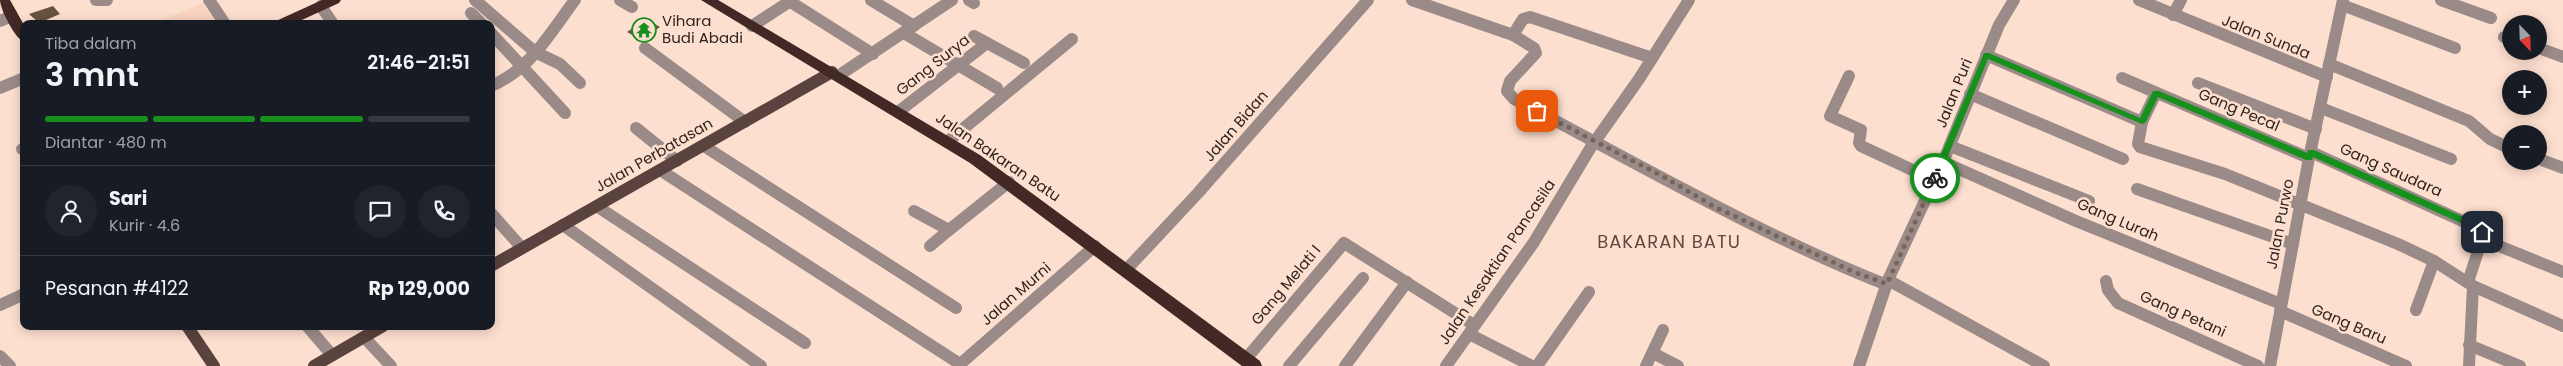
<!DOCTYPE html>
<html lang="id">
<head>
<meta charset="utf-8">
<style>
  :root { --surface:#171b24; --page:#20242c; --text:#f1f3f6; --muted:#9ea1a6; --line:#363941; --accent:#17901d }
  body { margin:0; font-family:Poppins,sans-serif; background:var(--page); color:var(--text); height:100vh; display:flex; flex-direction:column; font-size:19px; white-space:nowrap }
  * { box-sizing:border-box; margin:0 }
  p { font-size:16px; color:var(--muted) }
  .icon { flex:none; width:28px; height:28px; fill:none; stroke:currentColor; stroke-width:2; stroke-linecap:round; stroke-linejoin:round }
  .map { position:relative; flex:1; overflow:hidden }
  .panel { position:absolute; left:20px; top:20px; width:475px; height:310px; display:flex; flex-direction:column; background:var(--surface); border-radius:10px; box-shadow:0 2px 12px #0003 }
  .panel>* { flex:none }
  .needle { width:32px; rotate:157deg }
  .controls { position:absolute; left:2502px; top:15px; display:grid; gap:10px }
  .controls a { display:grid; place-items:center; width:45px; height:45px; border-radius:50%; background:var(--surface); box-shadow:0 2px 12px #0003; font-size:25px }
  .pin { position:absolute; display:grid; place-items:center; width:42px; height:42px; color:#fff; margin:-21px; border-radius:10px; box-shadow:0 2px 8px #0006 }
  .courier { position:absolute; display:grid; place-items:center; width:50px; height:50px; margin:-25px; border:4px solid #17901d; border-radius:50%; background:#fff; color:#222; box-shadow:0 1px 6px #0007 }
  .summary em { font-style:normal; font-weight:600 }
  .summary div { display:flex; flex-direction:column-reverse }
  .summary { display:flex; align-items:center; justify-content:space-between; height:85px; padding:0 25px }
  h1 { font-size:32px; font-weight:600; line-height:38px }
  .bar { display:grid; grid-template-columns:repeat(4,1fr); gap:8px 5px; align-content:center; height:60px; padding:0 25px }
  .bar i { height:6px; border-radius:4px; background:var(--line) }
  .bar .active { background:var(--accent) }
  .bar p { grid-column:span 4 }
  .line { display:flex; align-items:center; gap:12px; padding:0 25px; border-top:1px solid var(--line) }
  .line div { flex:1 }
  .round { display:grid; place-items:center; flex:none; width:52px; height:52px; border-radius:26px; background:var(--page) }
  .map>svg:first-child { display:block }
  .built { fill:#fad4c0 }
  .building { fill:#675440 }
  .lines { fill:none; stroke-linecap:round; stroke-linejoin:round }
  .minor { stroke:#9a8b88; stroke-width:12 }
  .major { stroke:#5a423e; stroke-width:12 }
  .highway { fill:#432925; fill-rule:evenodd }
  .route { fill:#17901d }
  .done { stroke:#77655c; stroke-width:5; stroke-dasharray:0 9 }
  .labels { text-anchor:middle; stroke-width:5; stroke-linejoin:round; paint-order:stroke }
  .poi-label { font-size:15px; fill:#2f241e; stroke:#fddfcf; text-anchor:start }
  .street-label { font-size:15px; fill:#2f241e; stroke:#fddfcf }
  .quarter-label { font-size:18px; letter-spacing:1px; fill:#62493c; stroke:#fddfcf }
</style>
</head>
<body>
<div class="map">
<svg width="2563" height="366" viewBox="0 0 2563 366">
  <rect width="100%" height="100%" fill="#fddfcf"/>
  <path class="built" d="M202,3L217,24H154Z"/>
  <g class="building">
    <path d="M53,6L60,14L39,23L29,14Z"/>
    <path d="M646,19L660,27L641,40L627,32Z"/>
  </g>
  <g class="lines">
    <g class="minor">
      <path d="M96,0H107"/>
      <path d="M209,0L225,24"/>
      <path d="M475,0L535,52L560,64L580,83"/>
      <path d="M620,0L632,7"/>
      <path d="M871,0L914,26"/>
      <path d="M969,0L974,3"/>
      <path d="M1412,0L1513,35L1523,19L1530,17L1652,58"/>
      <path d="M2139,0L2327,77"/>
      <path d="M2441,0L2491,18"/>
      <path d="M789,1L873,54"/>
      <path d="M2342,5L2455,48"/>
      <path d="M321,6L333,24"/>
      <path d="M471,13L482,24"/>
      <path d="M2173,15L2181,0"/>
      <path d="M0,21L12,16"/>
      <path d="M752,26L792,0"/>
      <path d="M491,33L565,113"/>
      <path d="M904,33L997,88"/>
      <path d="M1513,35L1534,48L1536,53L1510,81L1507,91L1514,99C1637,163 1758,234 1887,285"/>
      <path d="M974,36L1024,63"/>
      <path d="M2504,37L2511,39"/>
      <path d="M645,48L745,122"/>
      <path d="M2539,48L2563,57"/>
      <path d="M1986,55L2142,122L2156,93"/>
      <path d="M2329,64L2469,121L2490,139L2511,149"/>
      <path d="M838,76L952,0"/>
      <path d="M1849,76L1830,116L1861,130L1859,143L1861,146L1934,180"/>
      <path d="M2122,78L2309,158"/>
      <path d="M2198,83L2316,129"/>
      <path d="M491,86C531,69 550,33 575,0"/>
      <path d="M0,88L24,78"/>
      <path d="M1970,94L2123,159"/>
      <path d="M2321,108L2451,159"/>
      <path d="M898,112L987,43"/>
      <path d="M2142,122L2138,144L2140,147L2225,174L2398,244L2434,261L2473,286L2563,326"/>
      <path d="M636,128L677,161"/>
      <path d="M947,142L1072,39"/>
      <path d="M704,146L956,308"/>
      <path d="M1950,146L2089,201"/>
      <path d="M22,149L24,148"/>
      <path d="M2311,152L2480,229L2482,239L2468,282"/>
      <path d="M2539,159L2563,168"/>
      <path d="M1943,162L2076,221L2281,304"/>
      <path d="M660,170L960,364"/>
      <path d="M2137,189L2293,244"/>
      <path d="M598,207L805,343"/>
      <path d="M914,211L949,230L1009,182"/>
      <path d="M491,213L522,248"/>
      <path d="M563,225L761,366"/>
      <path d="M2482,239L2563,272"/>
      <path d="M930,246L949,230"/>
      <path d="M1126,270L1198,193L1368,0"/>
      <path d="M1888,280L2044,366"/>
      <path d="M2106,281L2108,290L2118,303L2258,366"/>
      <path d="M0,305L24,294"/>
      <path d="M2416,310L2434,261"/>
      <path d="M2280,311L2406,366"/>
      <path d="M307,326L332,355"/>
      <path d="M1469,334L1532,366"/>
      <path d="M364,337L391,366"/>
      <path d="M2469,345L2520,366"/>
      <path d="M1653,353L1678,366"/>
      <path d="M0,356L10,366"/>
      <path d="M1245,360L1344,243L1474,325"/>
      <path d="M958,366L1095,246"/>
      <path d="M1289,366L1363,278"/>
      <path d="M1345,366L1407,282"/>
      <path d="M1446,366L1534,242L1591,147L1639,79L1689,0"/>
      <path d="M1537,366L1589,292"/>
      <path d="M1646,366L1663,330"/>
      <path d="M1859,366L1888,280L1943,162L1999,25L2014,0"/>
      <path d="M2270,366L2309,158L2343,0"/>
      <path d="M2469,366L2473,286"/>
    </g>
    <g class="major">
      <path d="M491,266L832,72"/>
      <path d="M187,326L214,366"/>
      <path d="M314,366L383,326"/>
    </g>
    <g class="highway">
      <path d="M0,0H10L24,25V42C15,39 0,9 0,0Z"/>
      <path d="M322,0H341L339,3L293,24H274L276,21Z"/>
      <path d="M701,0H718L980,155L1260,361L1262,366H1242L970,163Z"/>
    </g>
  </g>
  <path class="route" d="M1984,53H1989L2140,118L2153,91H2159L2307,153L2308,150H2314L2479,224L2487,232L2480,234L2474,229L2313,157L2312,160H2306L2158,97L2146,122L2142,124L1988,59L1939,178L1932,180L1931,178Z"/>
  <g class="lines">
    <path class="done" d="M1537,111L1664,177L1713,206L1854,272L1887,284L1935,178"/>
  </g>
  <defs>
    <g id="temple-ring" transform="scale(1.25)"><circle r="9.5" fill="#fddfcf" stroke="#17901d" stroke-width="1.5"/><path d="M0-6L5-2H3V0L6.5 2.5H4V6H1.5V3h-3V6H-4V2.5H-6.5L-3 0V-2H-5Z" fill="#17901d"/></g>
  </defs>
  <g fill-rule="evenodd">
    <use href="#temple-ring" x="644" y="30"/>
  </g>
  <g class="labels">
    <g class="poi-label">
      <text x="662" y="26">Vihara<tspan x="662" dy="17">Budi Abadi</tspan></text>
    </g>
    <g class="street-label">
      <text transform="translate(2266 37) rotate(22)" y="5">Jalan Sunda</text>
      <text transform="translate(933 65) rotate(-38)" y="5">Gang Surya</text>
      <text transform="translate(1954 93) rotate(-68)" y="5">Jalan Puri</text>
      <text transform="translate(2239 110) rotate(23)" y="5">Gang Pecal</text>
      <text transform="translate(1236 126) rotate(-49)" y="5">Jalan Bidan</text>
      <text transform="translate(654 155) rotate(-30)" y="5">Jalan Perbatasan</text>
      <text transform="translate(998 157) rotate(34)" y="5">Jalan Bakaran Batu</text>
      <text transform="translate(2391 170) rotate(24)" y="5">Gang Saudara</text>
      <text transform="translate(2118 220) rotate(23)" y="5">Gang Lurah</text>
      <text transform="translate(2280 224) rotate(-79)" y="5">Jalan Purwo</text>
      <text transform="translate(1497 262) rotate(-56)" y="5">Jalan Kesaktian Pancasila</text>
      <text transform="translate(1286 285) rotate(-50)" y="5">Gang Melati I</text>
      <text transform="translate(1016 294) rotate(-41)" y="5">Jalan Murni</text>
      <text transform="translate(2183 314) rotate(24)" y="5">Gang Petani</text>
      <text transform="translate(2349 324) rotate(23)" y="5">Gang Baru</text>
    </g>
    <g class="quarter-label">
      <text x="1669" y="248">BAKARAN BATU</text>
    </g>
  </g>
</svg>
<div class="controls">
<a><svg class="needle" viewBox="-14 -14 28 28"><path d="M0-13l5 13h-10z" fill="#e53935"/><path d="M0 13l5-13h-10z" fill="#9ea1a6"/></svg></a>
<a>+</a>
<a>−</a>
</div>
<div class="pin" style="left:1537px;top:111px;background:#ea580c"><svg class="icon" aria-label="bag" viewBox="0 0 24 24"><path d="M5 8h14l-1 12H6zM9 8a3 3 0 0 1 6 0"/></svg></div>
<div class="pin" style="left:2482px;top:232px;background:#1f2937"><svg class="icon" aria-label="home" viewBox="0 0 24 24"><path d="M3 11l9-7 9 7M6 9v11h12V9"/></svg></div>
<div class="courier" style="left:1935px;top:178px"><svg class="icon" aria-label="bike" viewBox="0 0 24 24"><circle cx="6" cy="16" r="4"/><circle cx="18" cy="16" r="4"/><path d="M6 16l4-8h5l3 8M10 8l3 8H6M13 5h3"/></svg></div>
<section class="panel">
<div class="summary"><div><h1>3 mnt</h1><p>Tiba dalam</p></div><em>21:46–21:51</em></div>
<div class="bar"><i class="active"></i><i class="active"></i><i class="active"></i><i></i><p>Diantar · 480 m</p></div>
<div class="line" style="height:90px"><a class="round"><svg class="icon" aria-label="person" viewBox="0 0 24 24"><circle cx="12" cy="8" r="4"/><path d="M4 21q1-7 8-7t8 7"/></svg></a><div><b>Sari</b><p>Kurir · 4.6</p></div><a class="round"><svg class="icon" aria-label="chat" viewBox="0 0 24 24"><path d="M4 5h16v11H9l-5 4z"/></svg></a><a class="round"><svg class="icon" aria-label="phone" viewBox="0 0 24 24"><path d="M5 4h4l2 5-3 2q2 4 5 5l2-3 5 2v4C11 20 4 13 5 4z"/></svg></a></div>
<div class="line" style="height:65px"><div>Pesanan #4122</div><b>Rp 129,000</b></div>
</section>
</div>
</body>
</html>
